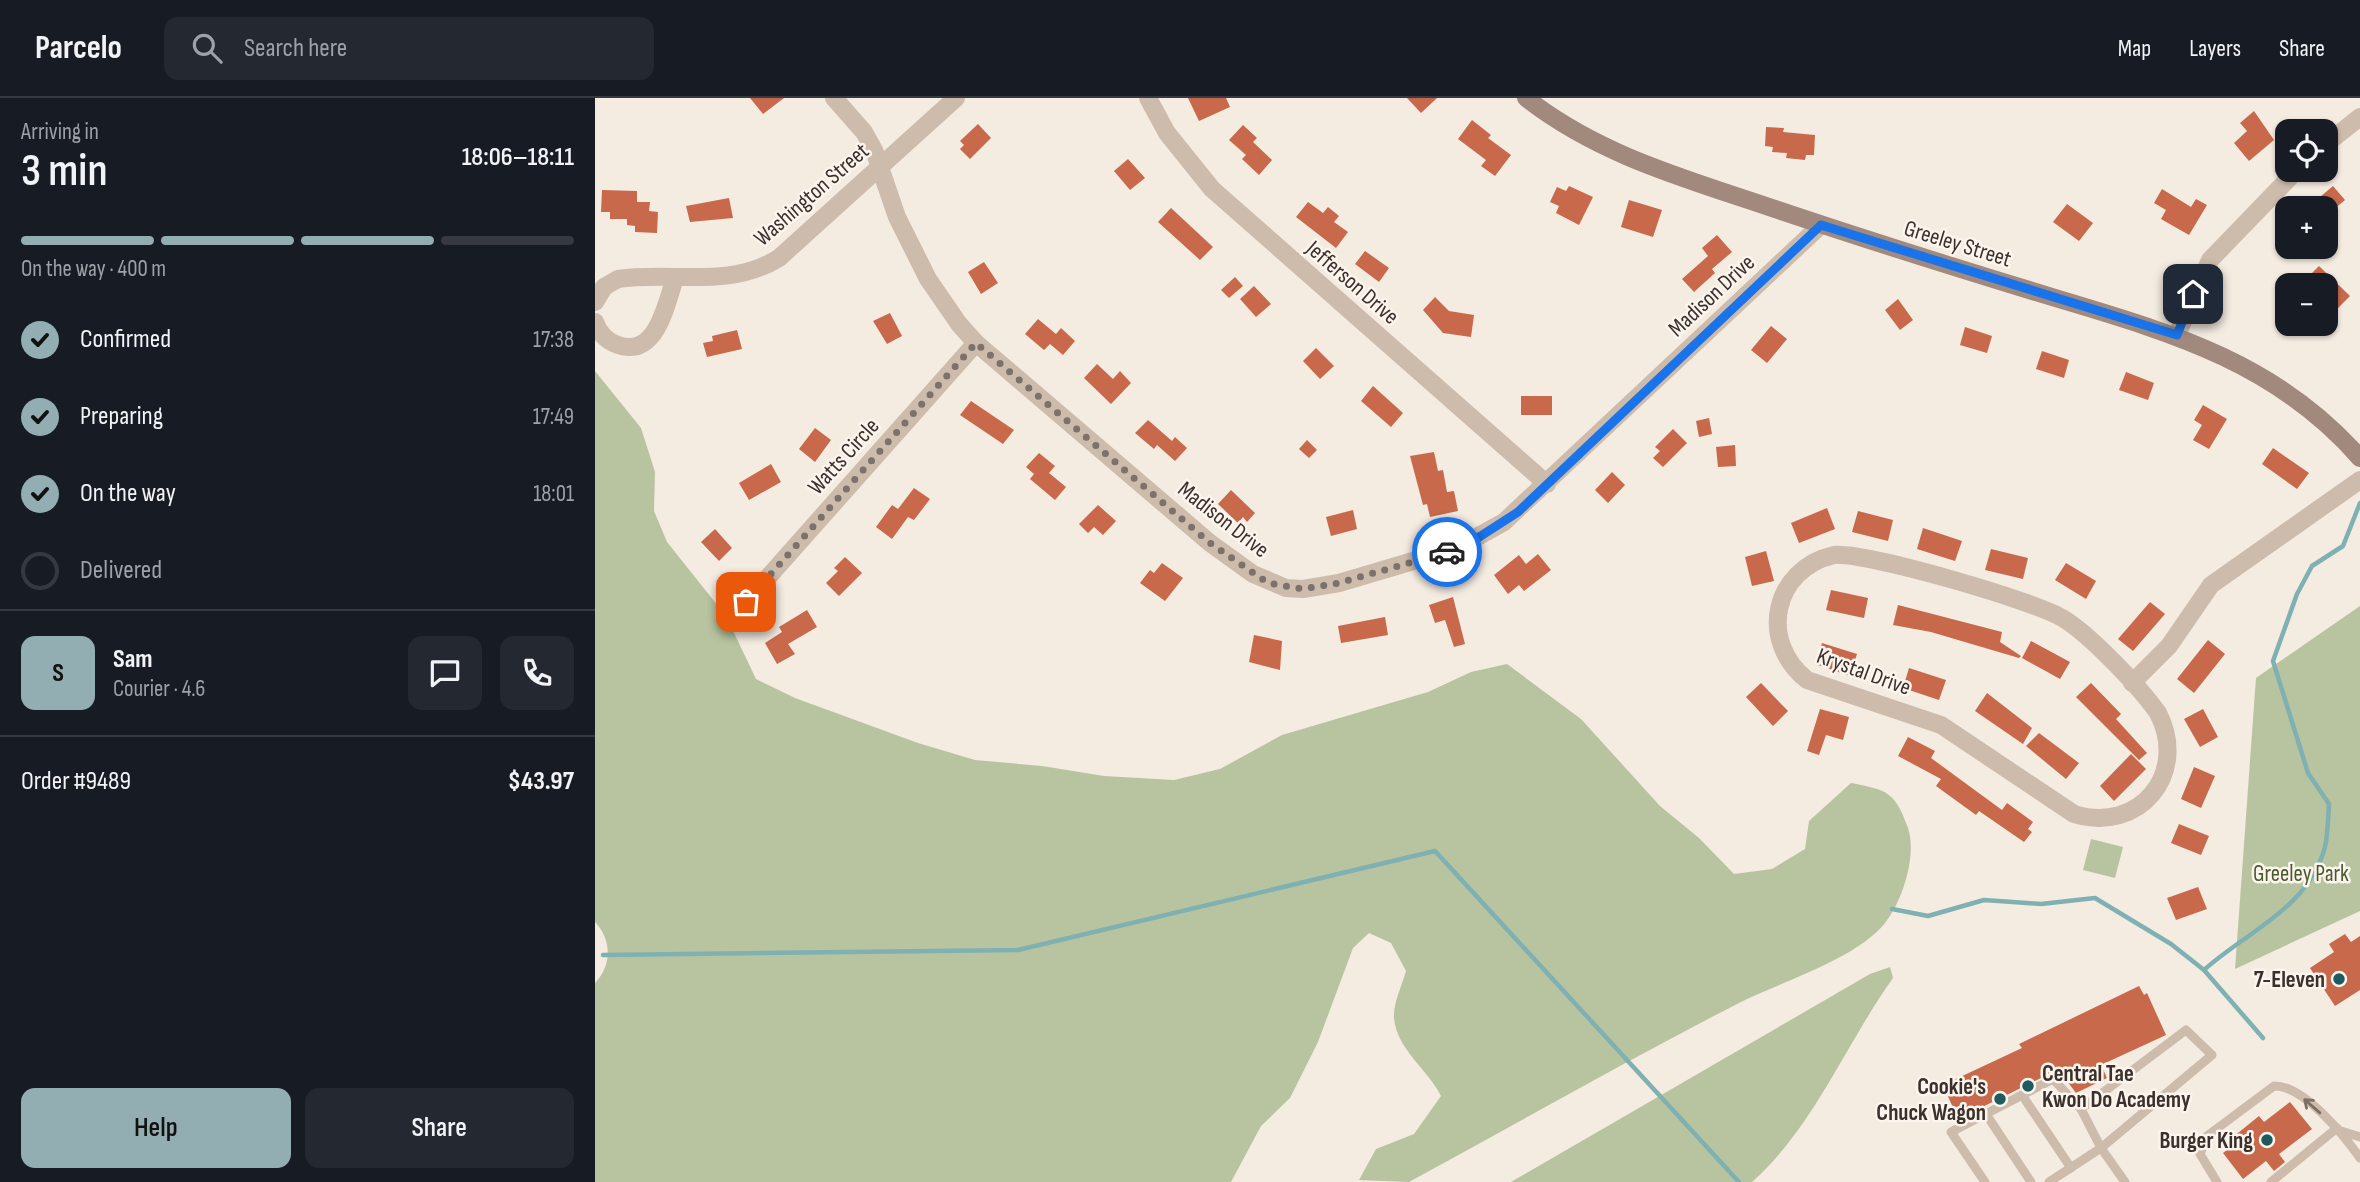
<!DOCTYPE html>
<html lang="en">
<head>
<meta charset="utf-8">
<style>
  :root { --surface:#171b24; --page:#242831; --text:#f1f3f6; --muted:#9ea1a6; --line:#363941; --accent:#92aeb2 }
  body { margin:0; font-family:"Sofia Sans Condensed",sans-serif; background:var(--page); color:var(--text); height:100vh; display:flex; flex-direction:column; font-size:26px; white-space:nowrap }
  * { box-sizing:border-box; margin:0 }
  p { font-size:23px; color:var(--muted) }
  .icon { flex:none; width:38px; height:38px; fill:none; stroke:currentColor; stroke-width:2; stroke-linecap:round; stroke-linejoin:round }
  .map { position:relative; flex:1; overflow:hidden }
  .panel { display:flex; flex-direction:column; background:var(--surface); width:595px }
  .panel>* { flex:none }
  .buttons { position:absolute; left:1680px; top:21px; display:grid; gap:14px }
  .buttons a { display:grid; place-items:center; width:63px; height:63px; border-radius:14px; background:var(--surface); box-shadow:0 2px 5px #0004; font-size:35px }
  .pin { position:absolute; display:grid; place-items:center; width:60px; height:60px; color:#fff; margin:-30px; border-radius:14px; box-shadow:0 4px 10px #0006 }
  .courier { position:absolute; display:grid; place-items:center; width:70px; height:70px; margin:-35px; border:5px solid #1a73e8; border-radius:50%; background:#fff; color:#222; box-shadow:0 2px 9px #0007 }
  .overview em { font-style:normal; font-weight:600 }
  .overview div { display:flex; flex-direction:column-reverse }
  .overview { display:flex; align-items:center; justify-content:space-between; height:119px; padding:0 21px }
  h1 { font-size:46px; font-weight:600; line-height:52px }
  .bar { display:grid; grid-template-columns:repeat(4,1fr); gap:10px 7px; align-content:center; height:84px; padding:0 21px }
  .bar i { height:9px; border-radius:5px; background:var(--line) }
  .bar .current { background:var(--accent) }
  .bar p { grid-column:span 4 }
  .line { display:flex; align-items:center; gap:18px; padding:0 21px; border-top:2px solid var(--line) }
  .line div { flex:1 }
  .round { display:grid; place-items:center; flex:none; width:74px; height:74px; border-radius:14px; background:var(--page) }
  ol { padding:0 21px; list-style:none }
  li { display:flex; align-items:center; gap:21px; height:77px }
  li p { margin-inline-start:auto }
  li .icon { padding:7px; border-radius:50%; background:var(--accent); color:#111; stroke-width:4 }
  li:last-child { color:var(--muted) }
  li i { width:38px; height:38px; border:4px solid var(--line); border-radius:50% }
  .action { display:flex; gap:14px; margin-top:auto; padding:14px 21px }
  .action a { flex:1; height:80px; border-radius:14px; background:var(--accent); color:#111; font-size:28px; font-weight:600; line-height:80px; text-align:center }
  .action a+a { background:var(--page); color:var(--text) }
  header { display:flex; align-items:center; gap:42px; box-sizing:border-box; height:98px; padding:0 35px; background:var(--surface); border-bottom:2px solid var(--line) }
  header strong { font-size:33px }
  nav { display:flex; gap:38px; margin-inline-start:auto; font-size:24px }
  .search { width:490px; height:63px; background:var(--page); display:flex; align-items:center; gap:18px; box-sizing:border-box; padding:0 24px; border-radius:14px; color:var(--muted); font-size:26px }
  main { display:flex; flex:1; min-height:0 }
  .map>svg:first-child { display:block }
  .green { fill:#b8c4a0 }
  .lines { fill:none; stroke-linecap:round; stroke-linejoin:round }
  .stream { stroke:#7fb0b2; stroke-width:4.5 }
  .building { fill:#c8694b }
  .lane { stroke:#cdbbac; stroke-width:9 }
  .street { stroke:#cdbbac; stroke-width:18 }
  .secondary { stroke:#a18a7d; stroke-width:18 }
  .oneway { stroke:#7d6f65 }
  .done { stroke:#7c716b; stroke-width:7; stroke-dasharray:0 12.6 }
  .route { stroke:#1a73e8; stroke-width:9 }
  .poi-dot { fill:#1f5a5e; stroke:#fbf5ee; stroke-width:2.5 }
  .labels { text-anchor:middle; stroke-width:5; stroke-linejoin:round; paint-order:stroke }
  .street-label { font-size:23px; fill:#3b302b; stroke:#fbf5ee }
  .park-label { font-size:23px; fill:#4a5a2e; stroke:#fbf5ee }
  .poi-label { font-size:23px; font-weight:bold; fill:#3b302b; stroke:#fbf5ee; text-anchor:end }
</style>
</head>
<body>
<header>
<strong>Parcelo</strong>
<div class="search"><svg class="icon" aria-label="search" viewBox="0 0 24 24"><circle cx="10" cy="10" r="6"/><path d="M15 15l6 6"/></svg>Search here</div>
<nav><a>Map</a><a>Layers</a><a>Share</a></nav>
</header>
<main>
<section class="panel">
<div class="overview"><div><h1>3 min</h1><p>Arriving in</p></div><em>18:06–18:11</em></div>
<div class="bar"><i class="current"></i><i class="current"></i><i class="current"></i><i></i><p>On the way · 400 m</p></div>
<ol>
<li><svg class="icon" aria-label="check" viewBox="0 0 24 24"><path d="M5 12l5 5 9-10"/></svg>Confirmed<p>17:38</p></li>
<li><svg class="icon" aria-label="check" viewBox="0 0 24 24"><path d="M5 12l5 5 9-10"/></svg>Preparing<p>17:49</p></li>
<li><svg class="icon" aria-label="check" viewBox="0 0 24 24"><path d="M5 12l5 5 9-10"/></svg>On the way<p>18:01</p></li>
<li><i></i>Delivered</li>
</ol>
<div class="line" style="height:126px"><b class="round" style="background:var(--accent);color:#111">S</b><div><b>Sam</b><p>Courier · 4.6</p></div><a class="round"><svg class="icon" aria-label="chat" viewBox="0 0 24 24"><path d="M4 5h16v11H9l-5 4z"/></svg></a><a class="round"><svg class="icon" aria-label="phone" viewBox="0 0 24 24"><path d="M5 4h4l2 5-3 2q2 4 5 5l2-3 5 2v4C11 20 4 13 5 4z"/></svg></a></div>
<div class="line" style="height:91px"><div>Order #9489</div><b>$43.97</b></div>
<div class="action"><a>Help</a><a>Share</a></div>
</section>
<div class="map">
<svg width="1765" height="1084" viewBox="0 0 1765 1084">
  <rect width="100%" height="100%" fill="#f4ebe1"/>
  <g class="green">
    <path d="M0,273L46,330L60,374L59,413L72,444L131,518L161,581L200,600L323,645L380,662L447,668L509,678L579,682L625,671L687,637L833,594L876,574L912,566L986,621L1065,708L1104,740L1139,776L1177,771L1210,751L1214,723L1256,685C1293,692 1300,694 1313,730C1322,757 1308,802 1290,825C1261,861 1188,883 1146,904C1034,961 925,1024 814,1084L764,1082L781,1051L819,1036L846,998C832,970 802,952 799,920C798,906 807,887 811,873L796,845L774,835L758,850L723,944L695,1000L666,1028L636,1084H0V885C17,867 17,842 0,824Z"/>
    <path d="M1765,508V813L1640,871L1661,580Z"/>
    <path d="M1496,741L1528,749L1520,780L1488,772Z"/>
    <path d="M1295,869L1298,880C1250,947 1219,1029 1157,1084H916L1275,876Z"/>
  </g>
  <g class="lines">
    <g class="stream">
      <path d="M1297,811L1333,818L1389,802L1446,806L1500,800L1576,846L1609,872L1668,940"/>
      <path d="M8,857L423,852L840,753L1144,1084"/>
      <path d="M1609,872C1652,833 1713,811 1730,749C1733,736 1733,720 1734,706L1713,675L1678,563L1702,496L1717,468L1748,448L1765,405"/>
    </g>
  </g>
  <g class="building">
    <path d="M155,0H189L168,16Z"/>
    <path d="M593,0H631L635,9L604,23Z"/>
    <path d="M812,0H842L826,15Z"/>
    <path d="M1659,13L1679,42L1654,63L1639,45L1652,33L1645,25Z"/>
    <path d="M877,22L896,37L893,40L916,57L900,78L886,68L891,62L863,41Z"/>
    <path d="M383,26L396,40L375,61L365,51L369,47L365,43Z"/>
    <path d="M648,27L662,40L658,44L677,62L664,77L647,61L651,57L634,42Z"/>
    <path d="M1171,29L1189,30L1188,34L1220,37L1219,57H1211L1210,62L1191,60L1192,55L1177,54L1178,49L1170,48Z"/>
    <path d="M533,61L550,80L535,92L519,73Z"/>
    <path d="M974,88L998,99L984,127L961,115L964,108L955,104L962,89L971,93Z"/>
    <path d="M1738,88L1750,102L1731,118V110H1712Z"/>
    <path d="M1567,91L1596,109L1601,101L1612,107L1594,137L1566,121L1571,112L1559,105Z"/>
    <path d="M7,92L42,93V104H55L54,113L63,114L62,135L40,134V128L32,127V121H15V114H6Z"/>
    <path d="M134,100L138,120L95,124L91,108Z"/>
    <path d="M1034,102L1067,112L1058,139L1026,129Z"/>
    <path d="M713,104L728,115L733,109L744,118L739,124L753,134L741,150L701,119Z"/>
    <path d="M1472,106L1498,125L1484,143L1458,124Z"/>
    <path d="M576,110L618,149L605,162L563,124Z"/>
    <path d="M1122,137L1137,154L1117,171L1120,175L1099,194L1087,181L1113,158L1107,150Z"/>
    <path d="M770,153L794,170L784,184L760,166Z"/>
    <path d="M389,164L403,185L386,196L373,174Z"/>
    <path d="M1724,168L1755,198L1740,213L1731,204V187H1705Z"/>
    <path d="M640,179L648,188L634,200L626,192Z"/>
    <path d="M659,188L676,206L661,219L645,201Z"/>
    <path d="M840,199L854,213L879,217L876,239L848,235L828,212Z"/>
    <path d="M1303,201L1318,222L1305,232L1290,212Z"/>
    <path d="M295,215L307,238L292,246L278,223Z"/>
    <path d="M443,221L461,236L466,230L480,243L468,257L455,246L449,252L430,236Z"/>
    <path d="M1176,228L1192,241L1172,265L1156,252Z"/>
    <path d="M1370,229L1397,238L1392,255L1365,247Z"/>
    <path d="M142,232L147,251L112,259L108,245L118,243L117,238Z"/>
    <path d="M721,250L739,268L725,281L708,263Z"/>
    <path d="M1447,253L1474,262L1469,280L1441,271Z"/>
    <path d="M502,266L518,281L525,273L536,285L516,306L489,280Z"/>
    <path d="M1531,274L1559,285L1553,302L1524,292Z"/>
    <path d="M778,288L808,315L796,329L766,303Z"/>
    <rect x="926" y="298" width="31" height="19"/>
    <path d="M376,303L419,332L408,346L365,317Z"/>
    <path d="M1608,307L1632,321L1614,351L1598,342L1607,327L1599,322Z"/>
    <path d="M1114,320L1117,336L1104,339L1101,323Z"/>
    <path d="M553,322L577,343L580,339L592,350L580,363L562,347L559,351L540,335Z"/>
    <path d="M220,330L236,342L220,364L204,351Z"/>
    <path d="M1078,331L1092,345L1068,369L1058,360L1065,353L1060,349Z"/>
    <path d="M712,342L722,352L714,360L704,351Z"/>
    <path d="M1140,347L1141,368L1123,369L1121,349Z"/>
    <path d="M1678,350L1714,375L1702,391L1667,366Z"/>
    <path d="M839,354L843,373L848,372L852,394L859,393L863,413L835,419L832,406L828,407L815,358Z"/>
    <path d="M444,355L460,368L454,375L471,389L460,402L435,381L439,376L431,369Z"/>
    <path d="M176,366L186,384L154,402L144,385Z"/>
    <path d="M1017,374L1030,387L1013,405L1000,392Z"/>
    <path d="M319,390L335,401L319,422L313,419L297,441L281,429L297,407L303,411Z"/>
    <path d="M636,392L660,415L652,424L648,419L643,425L623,406Z"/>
    <path d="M503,407L521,423L508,437L499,429L493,435L484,426Z"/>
    <path d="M1232,410L1240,431L1204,445L1196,425Z"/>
    <path d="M758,412L762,431L736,438L731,419Z"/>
    <path d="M1263,413L1298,422L1293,443L1257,434Z"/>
    <path d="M1328,430L1367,443L1360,463L1322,451Z"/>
    <path d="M120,431L137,450L124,463L106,444Z"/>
    <path d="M1396,451L1433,460L1428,481L1390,472Z"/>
    <path d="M1171,453L1179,483L1157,488L1150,459Z"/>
    <path d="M943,456L956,472L929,493L924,487L913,496L899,477L924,457L931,466Z"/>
    <path d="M250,459L267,475L244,498L231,485L243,473L239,470Z"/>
    <path d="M567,465L588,480L570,503L545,485L555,472L559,475Z"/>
    <path d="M1471,465L1501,483L1491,501L1460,482Z"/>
    <path d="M1236,492L1273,500L1269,520L1231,512Z"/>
    <path d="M858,499L870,546L859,549L850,522L840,525L834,507Z"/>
    <path d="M1555,504L1570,516L1538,553L1523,541Z"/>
    <path d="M1303,507L1407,534L1405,544L1426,558L1424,560L1336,534L1298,527Z"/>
    <path d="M212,512L222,529L193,546L200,556L182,566L170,545L187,534L184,529Z"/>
    <path d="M790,519L793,537L746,545L743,528Z"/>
    <path d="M659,537L687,543L685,572L654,564Z"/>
    <path d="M1613,542L1630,556L1599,595L1582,581Z"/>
    <path d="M1436,543L1475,564L1465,581L1427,560Z"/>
    <path d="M1227,545L1262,556L1255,578L1220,566Z"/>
    <path d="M1314,570L1351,582L1344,602L1308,590Z"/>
    <path d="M1166,585L1193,613L1178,628L1151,599Z"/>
    <path d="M1496,585L1526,616L1521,621L1552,655L1544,662L1481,599Z"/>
    <path d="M1392,595L1437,630L1428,646L1380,613Z"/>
    <path d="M1225,611L1254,619L1248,642L1231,637L1224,657L1212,653Z"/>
    <path d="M1608,611L1623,639L1605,649L1589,621Z"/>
    <path d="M1444,635L1484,665L1471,681L1431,648Z"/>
    <path d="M1313,639L1340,653L1336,660L1407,712L1412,705L1438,724L1433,731L1437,734L1429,744L1384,713L1381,717L1341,688L1346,681L1303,658Z"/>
    <path d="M1536,656L1551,671L1519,703L1505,688Z"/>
    <path d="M1599,669L1620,678L1606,710L1586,701Z"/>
    <path d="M1584,726L1614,738L1606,757L1576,745Z"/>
    <path d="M1603,789L1612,811L1581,822L1572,800Z"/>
    <path d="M1750,836L1756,844L1765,838V892L1740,908L1715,870L1739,854L1734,846Z"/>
    <path d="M1544,888L1549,897L1552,895L1571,937L1506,967L1512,980L1481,995L1472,983L1456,975L1363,1021L1348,987L1427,950L1424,946Z"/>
    <path d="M1695,1004L1717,1031L1684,1056L1690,1064L1679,1073L1671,1063L1648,1081L1628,1055L1642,1044L1638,1039L1664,1018L1669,1024Z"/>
  </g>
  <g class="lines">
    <g class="lane">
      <path d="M1427,997L1476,1070"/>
      <path d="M1391,1016L1436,1084"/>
      <path d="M1746,1033L1765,1039"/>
      <path d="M1390,1084L1356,1034L1458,981L1486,1011"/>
      <path d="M1454,1084L1506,1050L1617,957L1591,932L1486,1011L1506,1050L1530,1084"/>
      <path d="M1622,1084L1605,1056L1612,1038L1679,988C1708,987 1749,1037 1765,1060"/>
      <path d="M1676,1084L1742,1030"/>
    </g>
    <g class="street">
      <path d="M239,0L269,34L279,52L302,119L333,181L364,226L381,245L615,445L658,476L691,490L708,491L744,485L862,450L909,424L1226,127"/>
      <path d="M553,0L572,35L617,91L952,386"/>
      <path d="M1731,46L1765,19"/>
      <path d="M0,204L9,189L23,181C78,173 134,191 184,160L361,0"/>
      <path d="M0,224C4,235 11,243 23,247C62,260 71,206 80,180"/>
      <path d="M1582,237L1615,162L1702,72"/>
      <path d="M1239,457C1271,454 1441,503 1469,521C1496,538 1544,588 1563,615C1594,675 1545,736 1479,716L1346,627L1212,582C1163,543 1178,471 1239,457Z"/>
      <path d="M151,504L381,245"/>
      <path d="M1537,585L1574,548L1616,487L1765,382"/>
    </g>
    <path class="secondary" d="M931,0C1005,58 1092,81 1180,111C1275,143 1371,173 1467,202C1581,236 1684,267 1765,360"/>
  </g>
  <defs><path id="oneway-shaft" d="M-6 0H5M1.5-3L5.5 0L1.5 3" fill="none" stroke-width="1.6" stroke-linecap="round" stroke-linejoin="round" transform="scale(1.75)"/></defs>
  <use class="oneway" href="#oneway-shaft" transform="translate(1717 1008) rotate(-139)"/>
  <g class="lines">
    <path class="done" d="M151,504L381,245L615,445L673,485L708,491L744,485L852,454"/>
    <path class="route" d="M852,454L878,443L923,414L1226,127L1582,237L1598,196"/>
  </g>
  <g class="poi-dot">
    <circle cx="1744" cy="881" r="7"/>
    <circle cx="1433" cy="988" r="7"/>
    <circle cx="1405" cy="1001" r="7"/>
    <circle cx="1672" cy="1042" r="7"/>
  </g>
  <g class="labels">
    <g class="street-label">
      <text transform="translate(216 96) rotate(-41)" y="8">Washington Street</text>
      <text transform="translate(1363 145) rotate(17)" y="8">Greeley Street</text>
      <text transform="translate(758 184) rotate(41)" y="8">Jefferson Drive</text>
      <text transform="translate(1116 197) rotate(-43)" y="8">Madison Drive</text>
      <text transform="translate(248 358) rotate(-48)" y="8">Watts Circle</text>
      <text transform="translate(629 421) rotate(38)" y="8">Madison Drive</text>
      <text transform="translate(1269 573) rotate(20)" y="8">Krystal Drive</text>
    </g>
    <g class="park-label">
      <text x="1706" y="783">Greeley Park</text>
    </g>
    <g class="poi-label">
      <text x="1730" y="889">7-Eleven</text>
      <text x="1447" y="983" text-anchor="start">Central Tae<tspan x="1447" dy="26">Kwon Do Academy</tspan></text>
      <text x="1391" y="996">Cookie's<tspan x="1391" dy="26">Chuck Wagon</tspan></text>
      <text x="1658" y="1050">Burger King</text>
    </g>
  </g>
</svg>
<div class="buttons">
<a><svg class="icon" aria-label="locate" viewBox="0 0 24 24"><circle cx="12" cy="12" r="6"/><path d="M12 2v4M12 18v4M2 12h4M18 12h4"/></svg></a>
<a>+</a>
<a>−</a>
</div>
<div class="pin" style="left:151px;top:504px;background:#ea580c"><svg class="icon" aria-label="bag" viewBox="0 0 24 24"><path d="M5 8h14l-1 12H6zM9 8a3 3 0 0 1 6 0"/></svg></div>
<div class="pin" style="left:1598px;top:196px;background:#1f2937"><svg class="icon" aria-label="home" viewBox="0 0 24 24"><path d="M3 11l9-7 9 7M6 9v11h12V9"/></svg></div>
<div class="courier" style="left:852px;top:454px"><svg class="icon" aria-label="car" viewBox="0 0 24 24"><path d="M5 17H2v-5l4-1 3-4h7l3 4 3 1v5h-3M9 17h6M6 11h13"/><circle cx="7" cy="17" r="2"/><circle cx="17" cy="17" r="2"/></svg></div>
</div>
</main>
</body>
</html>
